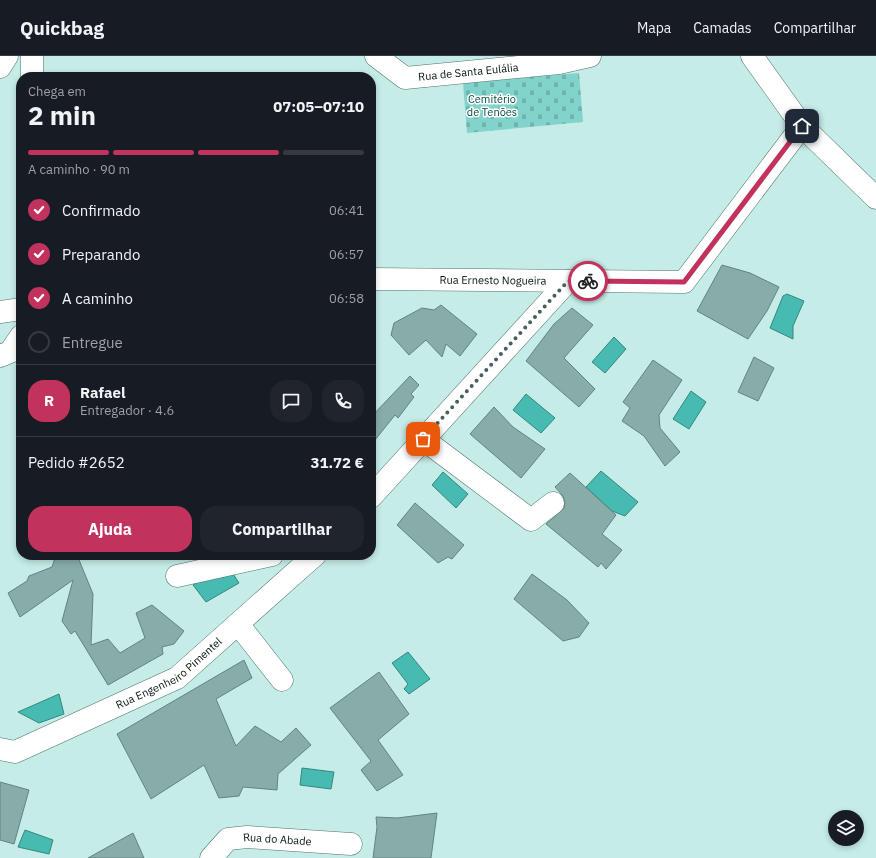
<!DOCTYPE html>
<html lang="pt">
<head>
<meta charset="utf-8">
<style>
  :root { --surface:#171b24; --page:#20242c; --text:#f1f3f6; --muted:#9ea1a6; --line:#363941; --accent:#c1325d }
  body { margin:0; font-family:"IBM Plex Sans",sans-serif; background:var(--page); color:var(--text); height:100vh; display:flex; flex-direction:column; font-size:15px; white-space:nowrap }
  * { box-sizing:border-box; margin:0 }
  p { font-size:13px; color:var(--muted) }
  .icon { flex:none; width:22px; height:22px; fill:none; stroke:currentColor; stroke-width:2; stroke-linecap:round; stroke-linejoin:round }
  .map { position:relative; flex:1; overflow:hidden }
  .drawer { position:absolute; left:16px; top:16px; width:360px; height:488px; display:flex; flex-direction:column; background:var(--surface); border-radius:16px; box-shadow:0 2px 6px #0003 }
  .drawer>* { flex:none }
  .fabs { position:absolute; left:828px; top:754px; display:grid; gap:8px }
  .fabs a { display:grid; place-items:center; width:36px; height:36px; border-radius:50%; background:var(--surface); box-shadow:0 2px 6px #0003; font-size:20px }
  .pin { position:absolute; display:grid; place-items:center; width:34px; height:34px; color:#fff; margin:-17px; border-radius:8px; box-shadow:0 2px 6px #0006 }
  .courier { position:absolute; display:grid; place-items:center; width:40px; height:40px; margin:-20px; border:3px solid #c1325d; border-radius:50%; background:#fff; color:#222; box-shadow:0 1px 5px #0007 }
  .headline em { font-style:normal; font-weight:700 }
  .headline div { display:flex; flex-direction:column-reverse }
  .headline { display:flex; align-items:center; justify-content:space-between; height:68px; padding:0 12px }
  h1 { font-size:26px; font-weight:700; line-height:30px }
  .bar { display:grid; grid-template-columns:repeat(4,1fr); gap:6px 4px; align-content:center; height:48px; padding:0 12px }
  .bar i { height:5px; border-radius:3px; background:var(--line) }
  .bar .selected { background:var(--accent) }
  .bar p { grid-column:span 4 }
  .line { display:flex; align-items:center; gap:10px; padding:0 12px; border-top:1px solid var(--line) }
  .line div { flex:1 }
  .round { display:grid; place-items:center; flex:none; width:42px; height:42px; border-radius:16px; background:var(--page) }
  ol { padding:0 12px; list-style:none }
  li { display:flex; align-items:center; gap:12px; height:44px }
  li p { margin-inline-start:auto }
  li .icon { padding:4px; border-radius:50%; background:var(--accent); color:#fff; stroke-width:4 }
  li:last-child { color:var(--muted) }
  li i { width:22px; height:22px; border:2px solid var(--line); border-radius:50% }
  .button { display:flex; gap:8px; margin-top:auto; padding:8px 12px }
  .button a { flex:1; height:46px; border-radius:16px; background:var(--accent); color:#fff; font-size:16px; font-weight:700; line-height:46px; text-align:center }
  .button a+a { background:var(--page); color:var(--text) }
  header { display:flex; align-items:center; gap:24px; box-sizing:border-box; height:56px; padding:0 20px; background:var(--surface); border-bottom:1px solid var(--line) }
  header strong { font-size:19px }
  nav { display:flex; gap:22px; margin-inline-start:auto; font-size:14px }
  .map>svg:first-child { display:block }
  .cemetery { fill:url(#cemetery-stones) }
  .water { fill:#47bab1; stroke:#338881 }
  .building { fill:#88ada9; stroke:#608581 }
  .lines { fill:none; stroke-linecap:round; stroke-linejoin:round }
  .minor-casing { stroke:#4e726e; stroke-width:23 }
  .minor { stroke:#fff; stroke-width:22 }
  .done { stroke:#485f5d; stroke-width:4; stroke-dasharray:0 7.2 }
  .route { stroke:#c1325d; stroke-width:5 }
  .labels { text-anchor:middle; stroke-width:3; stroke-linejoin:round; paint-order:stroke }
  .street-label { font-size:11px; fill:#051312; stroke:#fff }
  .park-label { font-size:11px; fill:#014a45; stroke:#fff }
</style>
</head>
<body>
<header>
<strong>Quickbag</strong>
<nav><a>Mapa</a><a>Camadas</a><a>Compartilhar</a></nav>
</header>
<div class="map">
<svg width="876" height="802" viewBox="0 0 876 802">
  <defs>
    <pattern id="cemetery-stones" width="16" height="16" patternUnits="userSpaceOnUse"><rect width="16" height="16" fill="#82d3cb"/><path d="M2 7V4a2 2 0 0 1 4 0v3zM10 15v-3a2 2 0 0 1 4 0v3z" fill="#6fb4ad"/></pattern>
  </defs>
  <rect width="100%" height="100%" fill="#c5ece7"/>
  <path class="cemetery" d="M579,17L583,66L467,77L463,27Z"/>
  <g class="water">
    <path d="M787,238L804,245L793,270V283L770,272L783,240Z"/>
    <path d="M614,281L626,293L605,317L592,306Z"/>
    <path d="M691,335L706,346L689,373L673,363Z"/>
    <path d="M526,338L555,362L541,377L513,354Z"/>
    <path d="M601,415L638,446L625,460L612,455L586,431Z"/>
    <path d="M443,416L468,438L456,452L432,429Z"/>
    <path d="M230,513L239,527L206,546L193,529L215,516Z"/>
    <path d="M408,596L430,623L409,638L404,633L408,628L392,607Z"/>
    <path d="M59,638L64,658L39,667L18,656Z"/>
    <path d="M302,712L334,716L331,733L300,729Z"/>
    <path d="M25,774L53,784L49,798L18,791Z"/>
  </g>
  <g class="building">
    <path d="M722,209L750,217L779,231L767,255L748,283L697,255Z"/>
    <path d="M441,249L477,278L460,300L446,288L442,301L426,284L409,299L391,279L394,267L422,252L434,254Z"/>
    <path d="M572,252L593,269L564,302L595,333L579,351L526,305L554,268Z"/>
    <path d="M754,301L774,312L758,345L738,336Z"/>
    <path d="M653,304L682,324L659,359L660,372L680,396L665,410L644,380L622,365L630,352L623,346Z"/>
    <path d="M410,320L419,329L411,338L414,341L398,362L395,359L371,389V361Z"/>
    <path d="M494,351L513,371L545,393L521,422L470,378Z"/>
    <path d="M570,417L616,459L602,478L622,494L606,513L601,507L598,511L546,468L564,452L565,446L563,440L555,431Z"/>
    <path d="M415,447L464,489L452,503L448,501L438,507L397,469Z"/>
    <path d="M60,499H77L93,538L91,589L108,583L120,597L145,582L136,557L152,549L184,575L174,588L162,591L163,598L108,629L75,575L71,578L62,565L73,524L20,561L8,537L27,525L29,520L52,511L55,502Z"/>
    <path d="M532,518L567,544L589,567L579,581L563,585L514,543Z"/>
    <path d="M244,604L252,622L216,643L236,690L255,670L281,686L296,672L311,689L278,718L277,734L243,731L239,740L219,742L204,709L151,743L117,678Z"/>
    <path d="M379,616L409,658L378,684L403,719L377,735L361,714L371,705L330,652Z"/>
    <path d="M0,726L29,734L14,788L0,784Z"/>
    <path d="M437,757L431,802H373L377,771L376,761L397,762Z"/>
    <path d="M133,777L144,802H88Z"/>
  </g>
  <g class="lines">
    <g class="minor-casing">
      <g id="minor">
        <path d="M32,0V21"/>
        <path id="s1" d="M376,0L405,22L559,7L590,0"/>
        <path d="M752,0L802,70L876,142"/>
        <path d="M0,11L7,0"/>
        <path id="s2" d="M371,223L684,226L802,70"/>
        <path d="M0,256L21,253"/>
        <path d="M0,300L10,296L21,280"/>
        <path d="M423,383L531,464L553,447"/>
        <path d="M371,441L568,225"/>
        <path d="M177,520L272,499"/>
        <path d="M238,568L282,624"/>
        <path id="s3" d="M0,693L15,696L177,622L315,499"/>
        <path id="s4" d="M211,802L228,783L247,781L351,788"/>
      </g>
    </g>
    <use href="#minor" class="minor"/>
  </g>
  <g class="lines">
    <path class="done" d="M423,383L568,225H588"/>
    <path class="route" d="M588,225L684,226L802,70"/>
  </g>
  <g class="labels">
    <g class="street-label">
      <text dy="4" stroke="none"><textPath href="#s1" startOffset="100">Rua de Santa Eulália</textPath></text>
      <text dy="4" stroke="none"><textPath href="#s2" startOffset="122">Rua Ernesto Nogueira</textPath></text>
      <text dy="4" stroke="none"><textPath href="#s3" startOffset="189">Rua Engenheiro Pimentel</textPath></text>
      <text dy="4" stroke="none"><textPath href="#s4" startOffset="75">Rua do Abade</textPath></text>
    </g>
    <g class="park-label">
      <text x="492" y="47">Cemitério<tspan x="492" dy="13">de Tenões</tspan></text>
    </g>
  </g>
</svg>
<div class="fabs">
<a><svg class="icon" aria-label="layers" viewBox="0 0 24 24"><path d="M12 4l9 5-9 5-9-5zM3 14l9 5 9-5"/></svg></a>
</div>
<div class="pin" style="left:423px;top:383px;background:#ea580c"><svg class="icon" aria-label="bag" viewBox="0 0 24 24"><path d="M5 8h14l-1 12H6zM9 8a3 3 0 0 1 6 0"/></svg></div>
<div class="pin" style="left:802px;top:70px;background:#1f2937"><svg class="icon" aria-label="home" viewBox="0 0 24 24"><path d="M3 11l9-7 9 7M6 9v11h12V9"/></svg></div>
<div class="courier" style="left:588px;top:225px"><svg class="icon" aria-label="bike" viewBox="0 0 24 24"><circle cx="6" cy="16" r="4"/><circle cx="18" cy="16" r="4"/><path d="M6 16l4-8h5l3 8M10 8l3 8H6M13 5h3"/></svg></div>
<section class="drawer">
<div class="headline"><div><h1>2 min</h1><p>Chega em</p></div><em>07:05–07:10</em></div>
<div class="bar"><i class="selected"></i><i class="selected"></i><i class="selected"></i><i></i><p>A caminho · 90 m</p></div>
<ol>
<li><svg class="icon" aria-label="check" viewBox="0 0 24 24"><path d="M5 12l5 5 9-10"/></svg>Confirmado<p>06:41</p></li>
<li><svg class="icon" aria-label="check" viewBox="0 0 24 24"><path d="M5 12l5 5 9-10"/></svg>Preparando<p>06:57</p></li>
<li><svg class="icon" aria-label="check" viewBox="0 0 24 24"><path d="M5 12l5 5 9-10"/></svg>A caminho<p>06:58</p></li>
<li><i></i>Entregue</li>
</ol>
<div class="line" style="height:72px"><b class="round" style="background:var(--accent);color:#fff">R</b><div><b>Rafael</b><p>Entregador · 4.6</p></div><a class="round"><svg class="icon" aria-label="chat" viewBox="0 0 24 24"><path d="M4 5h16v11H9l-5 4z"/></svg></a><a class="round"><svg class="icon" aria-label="phone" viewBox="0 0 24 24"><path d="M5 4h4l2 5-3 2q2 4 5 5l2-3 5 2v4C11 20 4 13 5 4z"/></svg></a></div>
<div class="line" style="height:52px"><div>Pedido #2652</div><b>31.72 €</b></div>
<div class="button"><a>Ajuda</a><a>Compartilhar</a></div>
</section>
</div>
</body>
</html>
